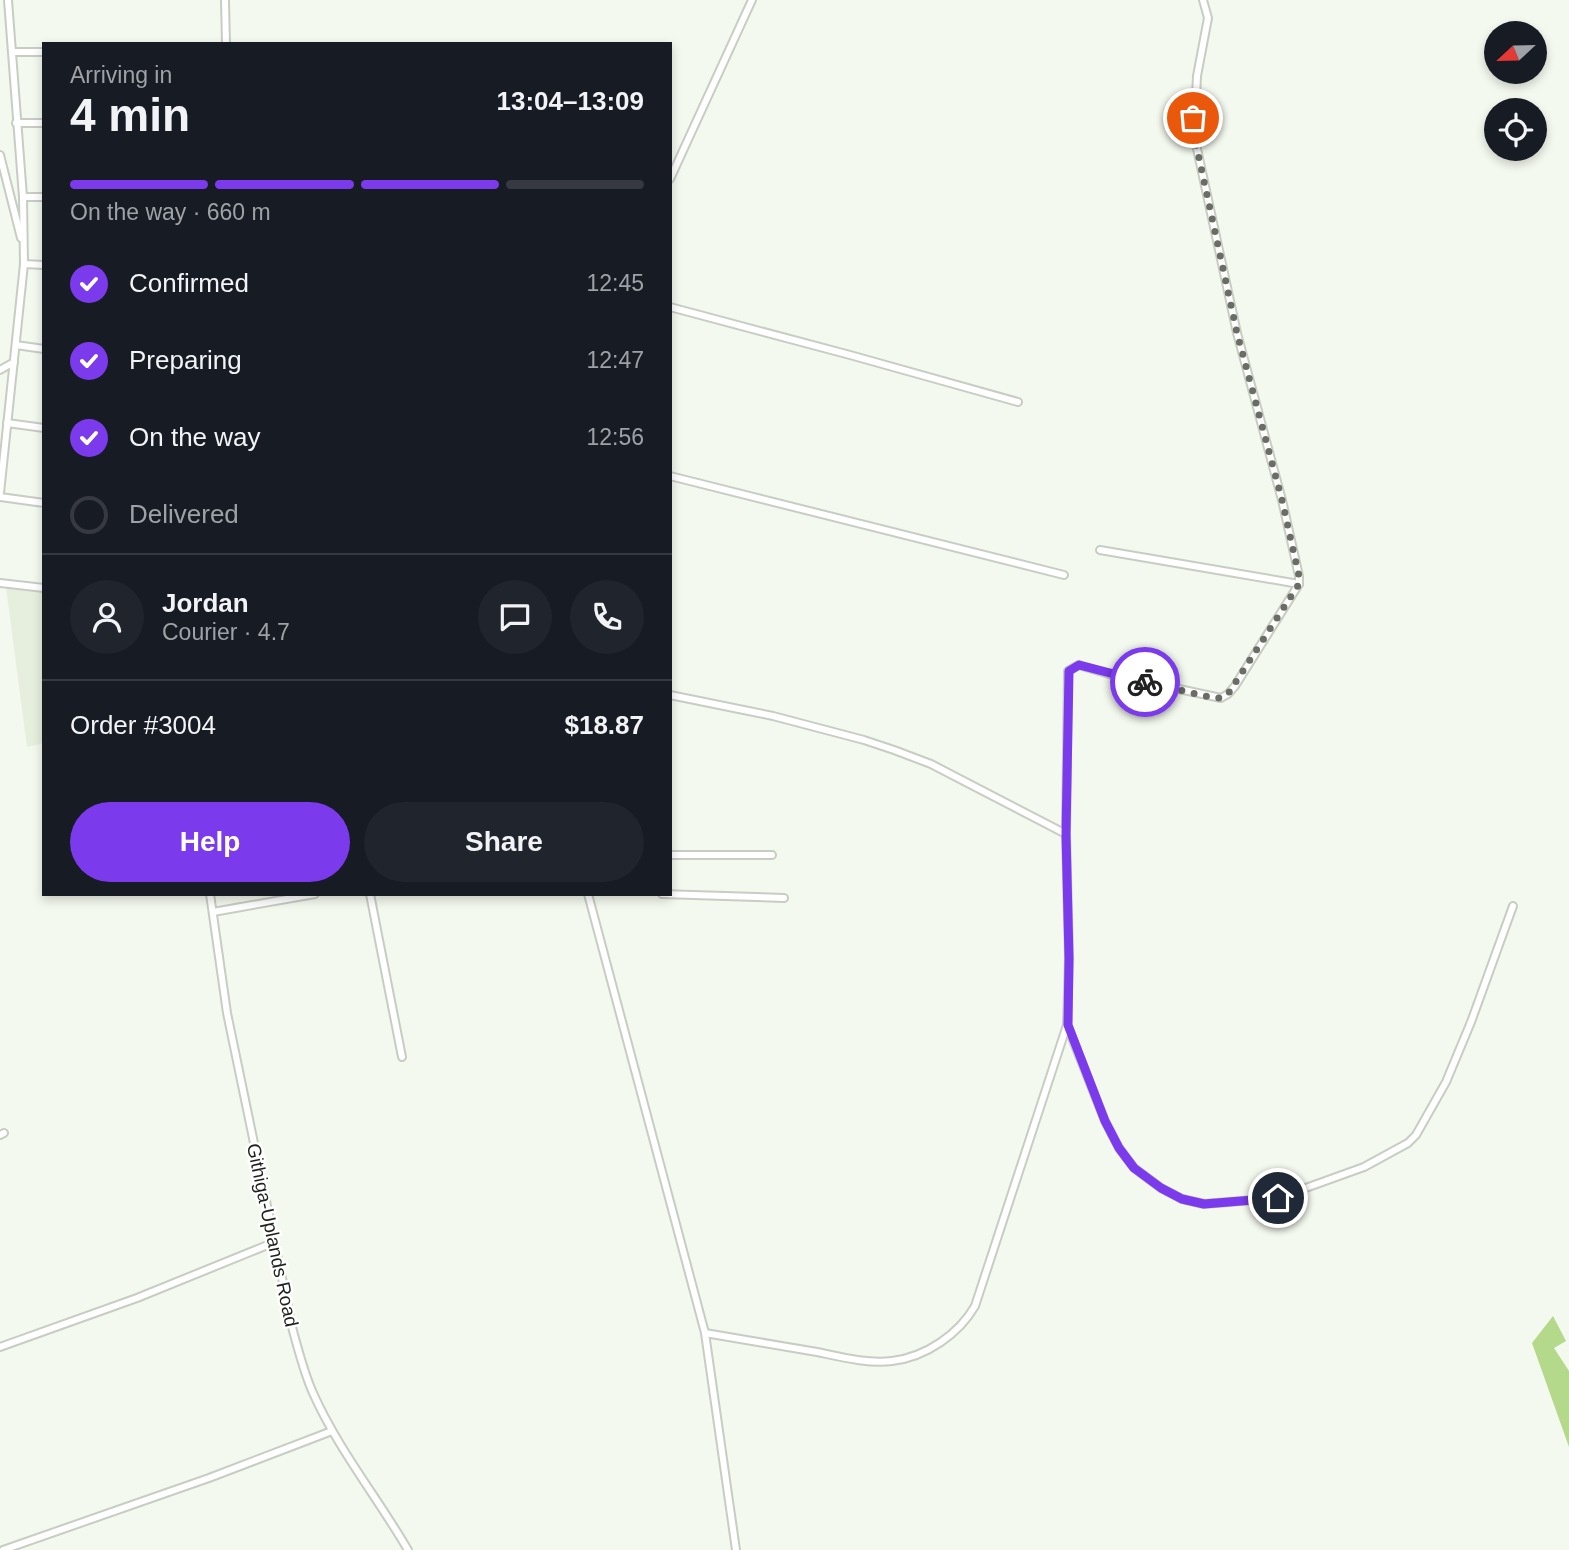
<!DOCTYPE html>
<html lang="en">
<head>
<meta charset="utf-8">
<style>
  :root { --surface:#171b24; --page:#20242c; --text:#f1f3f6; --muted:#9ea1a6; --line:#363941; --accent:#7c3aed }
  body { margin:0; font-family:Arial,sans-serif; background:var(--page); color:var(--text); height:100vh; display:flex; flex-direction:column; font-size:26px; white-space:nowrap }
  * { box-sizing:border-box; margin:0 }
  p { font-size:23px; color:var(--muted) }
  .icon { flex:none; width:38px; height:38px; fill:none; stroke:currentColor; stroke-width:2; stroke-linecap:round; stroke-linejoin:round }
  .map { position:relative; flex:1; overflow:hidden }
  .panel { position:absolute; left:42px; top:42px; width:630px; height:854px; display:flex; flex-direction:column; background:var(--surface); border-radius:0px; box-shadow:0 4px 10px #0003 }
  .panel>* { flex:none }
  .needle { width:46px; rotate:248deg }
  .buttons { position:absolute; left:1484px; top:21px; display:grid; gap:14px }
  .buttons a { display:grid; place-items:center; width:63px; height:63px; border-radius:50%; background:var(--surface); box-shadow:0 4px 10px #0003; font-size:35px }
  .pin { position:absolute; display:grid; place-items:center; width:60px; height:60px; color:#fff; margin:-30px; border:4px solid #fff; border-radius:50%; box-shadow:0 2px 7px #0007 }
  .courier { position:absolute; display:grid; place-items:center; width:70px; height:70px; margin:-35px; border:5px solid #7c3aed; border-radius:50%; background:#fff; color:#222; box-shadow:0 2px 9px #0007 }
  .summary em { font-style:normal; font-weight:700 }
  .summary div { display:flex; flex-direction:column-reverse }
  .summary { display:flex; align-items:center; justify-content:space-between; height:119px; padding:0 28px }
  h1 { font-size:46px; font-weight:700; line-height:52px }
  .bar { display:grid; grid-template-columns:repeat(4,1fr); gap:10px 7px; align-content:center; height:84px; padding:0 28px }
  .bar i { height:9px; border-radius:5px; background:var(--line) }
  .bar .selected { background:var(--accent) }
  .bar p { grid-column:span 4 }
  .line { display:flex; align-items:center; gap:18px; padding:0 28px; border-top:2px solid var(--line) }
  .line div { flex:1 }
  .round { display:grid; place-items:center; flex:none; width:74px; height:74px; border-radius:37px; background:var(--page) }
  ol { padding:0 28px; list-style:none }
  li { display:flex; align-items:center; gap:21px; height:77px }
  li p { margin-inline-start:auto }
  li .icon { padding:7px; border-radius:50%; background:var(--accent); color:#fff; stroke-width:4 }
  li:last-child { color:var(--muted) }
  li i { width:38px; height:38px; border:4px solid var(--line); border-radius:50% }
  .button { display:flex; gap:14px; margin-top:auto; padding:14px 28px }
  .button a { flex:1; height:80px; border-radius:42px; background:var(--accent); color:#fff; font-size:28px; font-weight:700; line-height:80px; text-align:center }
  .button a+a { background:var(--page); color:var(--text) }
  .map>svg:first-child { display:block }
  .built { fill:#e6efdd }
  .green { fill:#b4d98b }
  .lines { fill:none; stroke-linecap:round; stroke-linejoin:round }
  .minor-casing { stroke:#c8cdc3; stroke-width:10 }
  .minor { stroke:#fff; stroke-width:6 }
  .done { stroke:#6a6d66; stroke-width:7; stroke-dasharray:0 12.6 }
  .route { stroke:#7c3aed; stroke-width:9 }
  .labels { text-anchor:middle; stroke-width:5; stroke-linejoin:round; paint-order:stroke }
  .street-label { font-size:19px; fill:#1f211d; stroke:#fff }
</style>
</head>
<body>
<div class="map">
<svg width="1569" height="1550" viewBox="0 0 1569 1550">
  <rect width="100%" height="100%" fill="#f4f9ef"/>
  <path class="built" d="M6,587L44,592V743L27,747Z"/>
  <path class="green" d="M1553,1316L1566,1341L1554,1348L1569,1371V1447L1532,1343Z"/>
  <g class="lines">
    <g class="minor-casing">
      <g id="minor">
        <path d="M225,0L226,44"/>
        <path d="M12,52H44"/>
        <path d="M16,123H44"/>
        <path d="M0,155L21,238"/>
        <path d="M670,179L752,0"/>
        <path d="M23,197H44"/>
        <path d="M24,264L44,265"/>
        <path d="M670,307L850,355L1018,402"/>
        <path d="M16,345L44,349"/>
        <path d="M0,370L14,362"/>
        <path d="M7,423L44,428"/>
        <path d="M670,476L1064,575"/>
        <path d="M0,493L24,264L23,197L8,0"/>
        <path d="M0,497L44,503"/>
        <path d="M1100,550L1299,584"/>
        <path d="M0,583L44,588"/>
        <path d="M670,695L773,716L864,740L894,750L931,764L1066,834L1069,958L1067,1025L1105,1121L1119,1148L1134,1168L1161,1188L1182,1199L1204,1204L1278,1198L1364,1167L1408,1143L1416,1135L1446,1082L1471,1022L1513,906"/>
        <path d="M1066,834L1068,671L1079,665L1109,674L1221,698L1228,694L1235,686L1299,584V576L1282,500L1237,333L1194,135L1197,76L1208,18L1203,0"/>
        <path d="M670,855H772"/>
        <path d="M210,894L227,1013L293,1331C299,1352 304,1373 313,1393C338,1449 377,1497 408,1550"/>
        <path d="M370,894L402,1057"/>
        <path d="M588,894L705,1333L736,1550"/>
        <path d="M662,894L784,898"/>
        <path d="M213,912L315,894"/>
        <path d="M0,1135L4,1133"/>
        <path d="M705,1333C742,1339 780,1346 817,1352C841,1357 868,1364 892,1361C926,1357 959,1334 975,1306L1067,1025"/>
        <path d="M0,1347L137,1298L275,1242"/>
        <path d="M3,1550L209,1478L332,1431"/>
      </g>
    </g>
    <use href="#minor" class="minor"/>
  </g>
  <g class="lines">
    <path class="done" d="M1145,682L1214,698H1221L1228,694L1299,584V576L1282,500L1237,333L1194,135L1193,118"/>
    <path class="route" d="M1145,682L1079,665L1069,671L1066,834L1069,958L1068,1025L1105,1121L1119,1148L1134,1168L1161,1188L1182,1199L1204,1204L1278,1198"/>
  </g>
  <g class="labels">
    <g class="street-label">
      <text transform="translate(273 1235) rotate(78)" y="7">Githiga-Uplands Road</text>
    </g>
  </g>
</svg>
<div class="buttons">
<a><svg class="needle" viewBox="-14 -14 28 28"><path d="M0-13l5 13h-10z" fill="#e53935"/><path d="M0 13l5-13h-10z" fill="#9ea1a6"/></svg></a>
<a><svg class="icon" aria-label="locate" viewBox="0 0 24 24"><circle cx="12" cy="12" r="6"/><path d="M12 2v4M12 18v4M2 12h4M18 12h4"/></svg></a>
</div>
<div class="pin" style="left:1193px;top:118px;background:#ea580c"><svg class="icon" aria-label="bag" viewBox="0 0 24 24"><path d="M5 8h14l-1 12H6zM9 8a3 3 0 0 1 6 0"/></svg></div>
<div class="pin" style="left:1278px;top:1198px;background:#1f2937"><svg class="icon" aria-label="home" viewBox="0 0 24 24"><path d="M3 11l9-7 9 7M6 9v11h12V9"/></svg></div>
<div class="courier" style="left:1145px;top:682px"><svg class="icon" aria-label="bike" viewBox="0 0 24 24"><circle cx="6" cy="16" r="4"/><circle cx="18" cy="16" r="4"/><path d="M6 16l4-8h5l3 8M10 8l3 8H6M13 5h3"/></svg></div>
<section class="panel">
<div class="summary"><div><h1>4 min</h1><p>Arriving in</p></div><em>13:04–13:09</em></div>
<div class="bar"><i class="selected"></i><i class="selected"></i><i class="selected"></i><i></i><p>On the way · 660 m</p></div>
<ol>
<li><svg class="icon" aria-label="check" viewBox="0 0 24 24"><path d="M5 12l5 5 9-10"/></svg>Confirmed<p>12:45</p></li>
<li><svg class="icon" aria-label="check" viewBox="0 0 24 24"><path d="M5 12l5 5 9-10"/></svg>Preparing<p>12:47</p></li>
<li><svg class="icon" aria-label="check" viewBox="0 0 24 24"><path d="M5 12l5 5 9-10"/></svg>On the way<p>12:56</p></li>
<li><i></i>Delivered</li>
</ol>
<div class="line" style="height:126px"><a class="round"><svg class="icon" aria-label="person" viewBox="0 0 24 24"><circle cx="12" cy="8" r="4"/><path d="M4 21q1-7 8-7t8 7"/></svg></a><div><b>Jordan</b><p>Courier · 4.7</p></div><a class="round"><svg class="icon" aria-label="chat" viewBox="0 0 24 24"><path d="M4 5h16v11H9l-5 4z"/></svg></a><a class="round"><svg class="icon" aria-label="phone" viewBox="0 0 24 24"><path d="M5 4h4l2 5-3 2q2 4 5 5l2-3 5 2v4C11 20 4 13 5 4z"/></svg></a></div>
<div class="line" style="height:91px"><div>Order #3004</div><b>$18.87</b></div>
<div class="button"><a>Help</a><a>Share</a></div>
</section>
</div>
</body>
</html>
